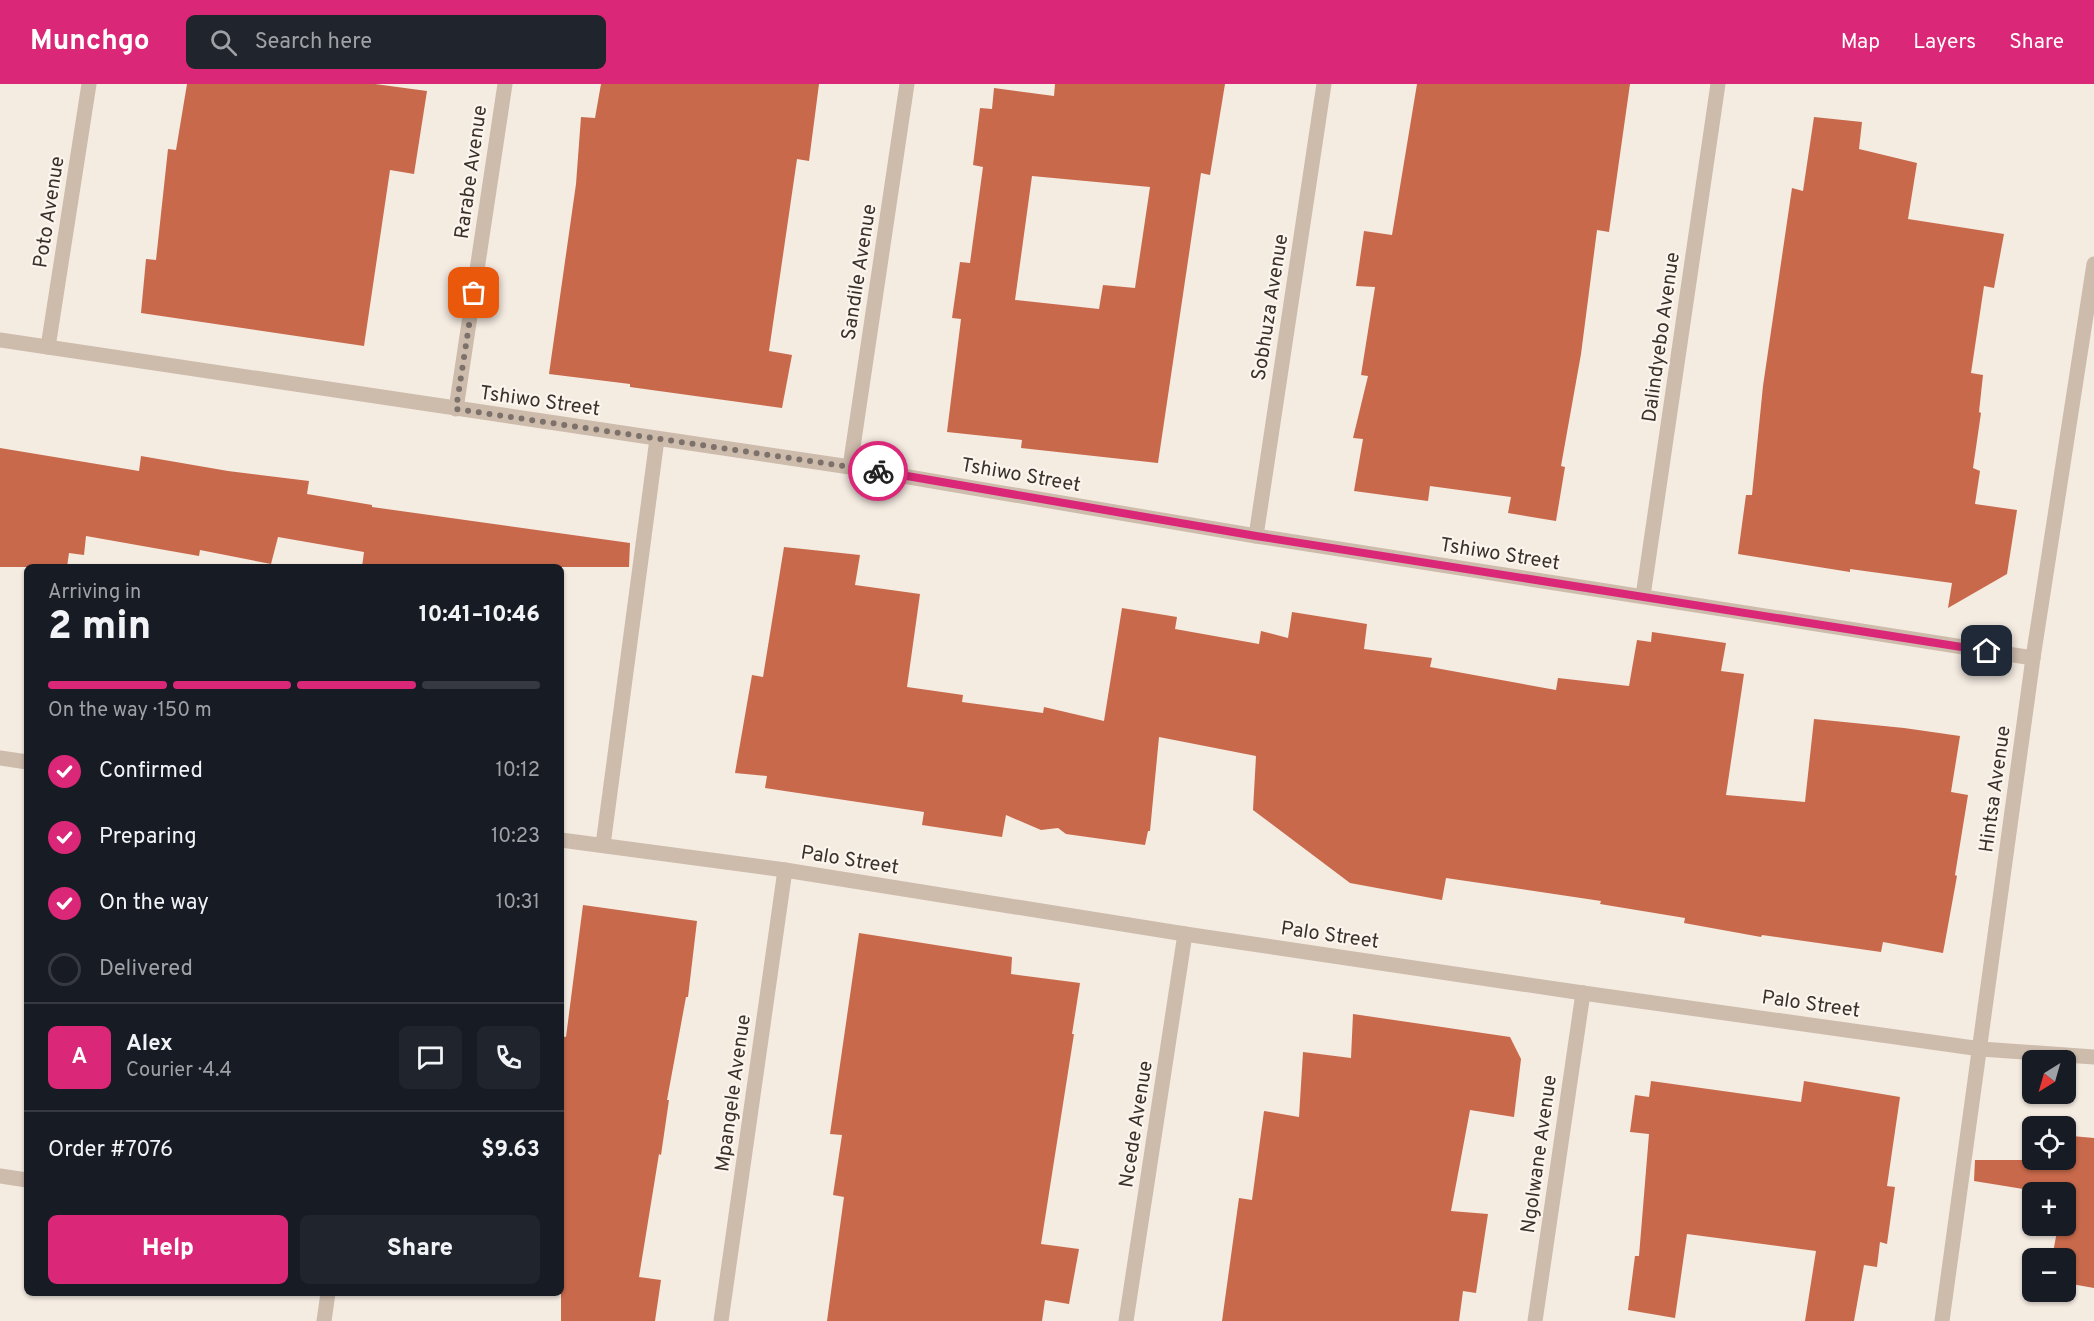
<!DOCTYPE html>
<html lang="en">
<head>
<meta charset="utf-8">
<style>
  :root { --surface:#171b24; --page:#20242c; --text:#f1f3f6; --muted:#9ea1a6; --line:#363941; --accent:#db2777 }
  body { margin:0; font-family:Overpass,sans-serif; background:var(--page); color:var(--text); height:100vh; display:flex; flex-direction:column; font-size:22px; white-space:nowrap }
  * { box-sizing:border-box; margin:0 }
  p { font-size:20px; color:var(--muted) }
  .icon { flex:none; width:33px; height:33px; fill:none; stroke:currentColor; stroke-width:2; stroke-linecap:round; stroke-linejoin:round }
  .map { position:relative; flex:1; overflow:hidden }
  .side { position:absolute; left:24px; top:480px; width:540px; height:732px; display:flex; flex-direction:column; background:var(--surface); border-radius:9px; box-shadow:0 2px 4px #0004 }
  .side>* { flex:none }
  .needle { width:39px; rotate:217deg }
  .controls { position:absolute; left:2022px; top:966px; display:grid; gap:12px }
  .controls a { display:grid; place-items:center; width:54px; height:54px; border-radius:9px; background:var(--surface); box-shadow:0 2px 4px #0004; font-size:30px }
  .pin { position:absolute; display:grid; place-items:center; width:51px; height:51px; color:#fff; margin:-26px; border-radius:12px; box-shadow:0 3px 9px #0006 }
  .courier { position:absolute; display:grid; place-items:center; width:60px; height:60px; margin:-30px; border:4px solid #db2777; border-radius:50%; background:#fff; color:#222; box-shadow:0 2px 8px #0007 }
  .head em { font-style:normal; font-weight:800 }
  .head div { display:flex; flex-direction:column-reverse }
  .head { display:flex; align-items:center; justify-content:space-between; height:102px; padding:0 24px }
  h1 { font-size:39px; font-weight:800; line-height:45px }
  .bar { display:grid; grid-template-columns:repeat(4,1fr); gap:9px 6px; align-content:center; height:72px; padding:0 24px }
  .bar i { height:8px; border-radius:4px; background:var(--line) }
  .bar .active { background:var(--accent) }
  .bar p { grid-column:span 4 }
  .line { display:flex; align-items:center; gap:15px; padding:0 24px; border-top:2px solid var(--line) }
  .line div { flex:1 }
  .round { display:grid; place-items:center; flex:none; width:63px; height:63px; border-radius:9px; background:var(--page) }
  ol { padding:0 24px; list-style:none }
  li { display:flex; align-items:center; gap:18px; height:66px }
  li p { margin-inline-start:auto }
  li .icon { padding:6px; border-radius:50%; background:var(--accent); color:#fff; stroke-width:4 }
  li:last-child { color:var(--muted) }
  li i { width:33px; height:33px; border:3px solid var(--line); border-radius:50% }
  .cta { display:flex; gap:12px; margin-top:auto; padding:12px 24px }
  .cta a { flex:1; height:69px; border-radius:9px; background:var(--accent); color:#fff; font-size:24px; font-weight:800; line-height:69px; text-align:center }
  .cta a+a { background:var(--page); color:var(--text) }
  header { display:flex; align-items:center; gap:36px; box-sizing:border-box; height:84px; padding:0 30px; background:var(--accent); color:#fff }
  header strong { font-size:28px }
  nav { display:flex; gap:33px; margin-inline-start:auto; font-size:21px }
  .search { width:420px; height:54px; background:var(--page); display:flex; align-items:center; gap:15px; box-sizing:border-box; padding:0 21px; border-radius:9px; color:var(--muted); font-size:22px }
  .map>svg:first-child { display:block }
  .building { fill:#c8694b; fill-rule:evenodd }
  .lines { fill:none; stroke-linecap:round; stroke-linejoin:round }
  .minor { stroke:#cdbbac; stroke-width:15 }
  .done { stroke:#7c716b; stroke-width:6; stroke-dasharray:0 10.8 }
  .route { stroke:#db2777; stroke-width:8 }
  .labels { text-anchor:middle; stroke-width:4.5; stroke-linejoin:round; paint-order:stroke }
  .street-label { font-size:20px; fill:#3b302b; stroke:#fbf5ee }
</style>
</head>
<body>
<header>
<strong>Munchgo</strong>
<div class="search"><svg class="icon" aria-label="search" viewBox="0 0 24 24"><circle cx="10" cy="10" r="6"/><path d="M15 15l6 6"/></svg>Search here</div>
<nav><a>Map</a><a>Layers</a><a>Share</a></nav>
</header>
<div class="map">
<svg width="2094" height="1237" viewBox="0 0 2094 1237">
  <rect width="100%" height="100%" fill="#f4ebe1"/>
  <g class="building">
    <path d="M187,0H375L427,7L414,90L390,86L364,262L141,229L146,175L156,176L168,65L176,66Z"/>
    <path d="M601,0H819L809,77L797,75L769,267L792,271L782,324L630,303V300L549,290L576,100L581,33L595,34Z"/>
    <path d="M1055,0H1225L1210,91L1201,89L1158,379L1021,364L1022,356L947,348L961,235L952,234L960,178L970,179L983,83L973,81L980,24L992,25L994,4L1054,12ZM1032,92L1150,103L1135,204L1103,201L1099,225L1015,216Z"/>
    <path d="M1417,0H1630L1609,148L1597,146L1581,270L1561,382L1565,383L1556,437L1508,429L1511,413L1430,402L1428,417L1354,407L1363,355L1353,354L1368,292L1361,291L1375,203L1356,202L1364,147L1392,151Z"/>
    <path d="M1814,33L1862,38L1859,65L1917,79L1908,135L2004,150L1994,204L1984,202L1971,289L1983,291L1979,328L1981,329L1973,384L1980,387L1975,420L2017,426L2007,490L1948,524L1952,499L1850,485V488L1738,470L1746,411H1752L1763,302L1792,104L1803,107Z"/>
    <path d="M0,364L139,387L141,372L228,387L309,397L307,410L372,421V423L630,459L629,483H362L364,468L278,453L271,480L200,466L199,472L86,452L84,471L69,469L67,483H0Z"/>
    <path d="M784,463L860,471L855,501L920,510L907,603L963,611L962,618L1043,629L1044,623L1104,637L1122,524L1177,533L1175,545L1259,560L1261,547L1288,554L1292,528L1367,540L1364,565L1432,574L1430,583L1556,606L1558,594L1629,602L1637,556L1651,558L1652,548L1726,559L1721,587L1744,590L1726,711L1805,718L1814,635L1904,644L1960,652L1951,708L1968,711L1955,791L1957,792L1943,869L1883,858L1881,868L1762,851L1761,853L1684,839L1685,834L1600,820L1601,817L1446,794L1442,816L1350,799L1253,726L1256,672L1159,653L1150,747H1148L1145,761L1066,750L1058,744L1041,746L1006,731L1002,753L922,741L924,728L765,704L767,692L735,689L752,591L763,593Z"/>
    <path d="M583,821L697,837L688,913H686L667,1016H669L661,1071L659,1070L639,1193L661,1196L655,1237H561V952L566,953Z"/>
    <path d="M859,849L1012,873L1011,890L1080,899L1072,950H1074L1041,1160L1079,1165L1069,1220L1045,1216L1042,1237H827L844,1113L833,1111L842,1051L830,1050Z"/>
    <path d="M1353,930L1510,953L1521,975L1514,1033L1470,1026L1451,1127L1488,1130L1476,1209L1463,1207L1459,1237H1222L1239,1114L1252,1116L1264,1027L1299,1033L1303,968L1351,974Z"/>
    <path d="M1651,997L1801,1018L1804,997L1900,1013L1887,1102L1895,1103L1887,1160L1880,1158L1877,1183L1864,1181L1854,1237H1805L1816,1167L1687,1150L1675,1234L1628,1226L1635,1172H1639L1649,1050L1630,1048L1635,1011L1649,1013Z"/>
    <path d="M2072,1052L2094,1054V1204L2066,1199V1174H2052L2058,1142H2066V1108H2042L1974,1097L1975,1076H2068Z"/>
  </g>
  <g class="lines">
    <g class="minor">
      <path d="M0,256L850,383L1256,452L2033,574"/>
      <path d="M48,263L89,0"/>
      <path d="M456,325L505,0"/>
      <path d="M850,383L907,0"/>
      <path d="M1256,452L1324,0"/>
      <path d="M1643,512L1718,0"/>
      <path d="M0,674L27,678"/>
      <path d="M561,756L785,786L1185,850L1583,909L1981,965L2094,973"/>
      <path d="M603,761L657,355"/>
      <path d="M0,1092L27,1096"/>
      <path d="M324,1237L328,1209"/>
      <path d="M721,1237L785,786"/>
      <path d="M1126,1237L1185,850"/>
      <path d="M1535,1237L1583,909"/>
      <path d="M1942,1237L2033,574L2094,180"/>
    </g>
  </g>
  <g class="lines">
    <path class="done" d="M474,209L456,325L878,387"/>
    <path class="route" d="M878,387L1256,452L1987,567"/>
  </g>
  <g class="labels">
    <g class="street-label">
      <text transform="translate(470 88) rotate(-82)" y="7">Rarabe Avenue</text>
      <text transform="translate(48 128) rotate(-81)" y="7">Poto Avenue</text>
      <text transform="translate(858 188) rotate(-81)" y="7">Sandile Avenue</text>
      <text transform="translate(1269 223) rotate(-81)" y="7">Sobhuza Avenue</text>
      <text transform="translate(1660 253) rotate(-82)" y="7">Dalindyebo Avenue</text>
      <text transform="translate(540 316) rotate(8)" y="7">Tshiwo Street</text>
      <text transform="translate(1021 390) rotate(10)" y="7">Tshiwo Street</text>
      <text transform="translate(1500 469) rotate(9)" y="7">Tshiwo Street</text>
      <text transform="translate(1994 705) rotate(-82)" y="7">Hintsa Avenue</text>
      <text transform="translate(850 775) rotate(9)" y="7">Palo Street</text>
      <text transform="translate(1330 850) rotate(8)" y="7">Palo Street</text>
      <text transform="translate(1811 919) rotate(8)" y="7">Palo Street</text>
      <text transform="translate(732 1009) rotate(-82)" y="7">Mpangele Avenue</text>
      <text transform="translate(1135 1040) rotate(-81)" y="7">Ncede Avenue</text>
      <text transform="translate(1538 1070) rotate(-82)" y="7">Ngolwane Avenue</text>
    </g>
  </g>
</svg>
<div class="controls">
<a><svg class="needle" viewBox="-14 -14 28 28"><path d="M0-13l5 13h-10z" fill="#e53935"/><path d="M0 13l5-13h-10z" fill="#9ea1a6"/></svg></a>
<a><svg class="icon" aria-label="locate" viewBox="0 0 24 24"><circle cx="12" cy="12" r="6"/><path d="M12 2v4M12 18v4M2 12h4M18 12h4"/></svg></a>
<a>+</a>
<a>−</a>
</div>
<div class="pin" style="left:474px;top:209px;background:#ea580c"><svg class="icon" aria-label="bag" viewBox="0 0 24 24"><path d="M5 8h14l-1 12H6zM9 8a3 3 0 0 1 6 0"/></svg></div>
<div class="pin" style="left:1987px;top:567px;background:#1f2937"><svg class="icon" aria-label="home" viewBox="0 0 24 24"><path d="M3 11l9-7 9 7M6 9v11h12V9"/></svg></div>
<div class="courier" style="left:878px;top:387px"><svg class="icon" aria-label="bike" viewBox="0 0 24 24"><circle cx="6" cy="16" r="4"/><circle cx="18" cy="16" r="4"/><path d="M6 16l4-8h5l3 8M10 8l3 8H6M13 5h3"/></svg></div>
<section class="side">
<div class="head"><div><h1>2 min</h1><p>Arriving in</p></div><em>10:41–10:46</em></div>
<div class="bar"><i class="active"></i><i class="active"></i><i class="active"></i><i></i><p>On the way · 150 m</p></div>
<ol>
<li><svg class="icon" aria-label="check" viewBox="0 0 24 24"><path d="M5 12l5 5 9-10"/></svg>Confirmed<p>10:12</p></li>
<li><svg class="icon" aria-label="check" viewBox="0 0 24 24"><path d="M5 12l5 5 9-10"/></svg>Preparing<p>10:23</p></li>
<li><svg class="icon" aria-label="check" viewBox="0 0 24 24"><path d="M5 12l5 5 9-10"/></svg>On the way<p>10:31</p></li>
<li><i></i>Delivered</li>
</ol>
<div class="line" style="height:108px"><b class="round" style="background:var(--accent);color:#fff">A</b><div><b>Alex</b><p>Courier · 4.4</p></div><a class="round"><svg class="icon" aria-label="chat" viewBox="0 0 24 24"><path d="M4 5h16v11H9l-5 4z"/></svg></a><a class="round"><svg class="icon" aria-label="phone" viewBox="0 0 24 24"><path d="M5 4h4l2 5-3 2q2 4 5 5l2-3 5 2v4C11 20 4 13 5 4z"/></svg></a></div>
<div class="line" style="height:78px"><div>Order #7076</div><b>$9.63</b></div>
<div class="cta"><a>Help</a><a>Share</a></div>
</section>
</div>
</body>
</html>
